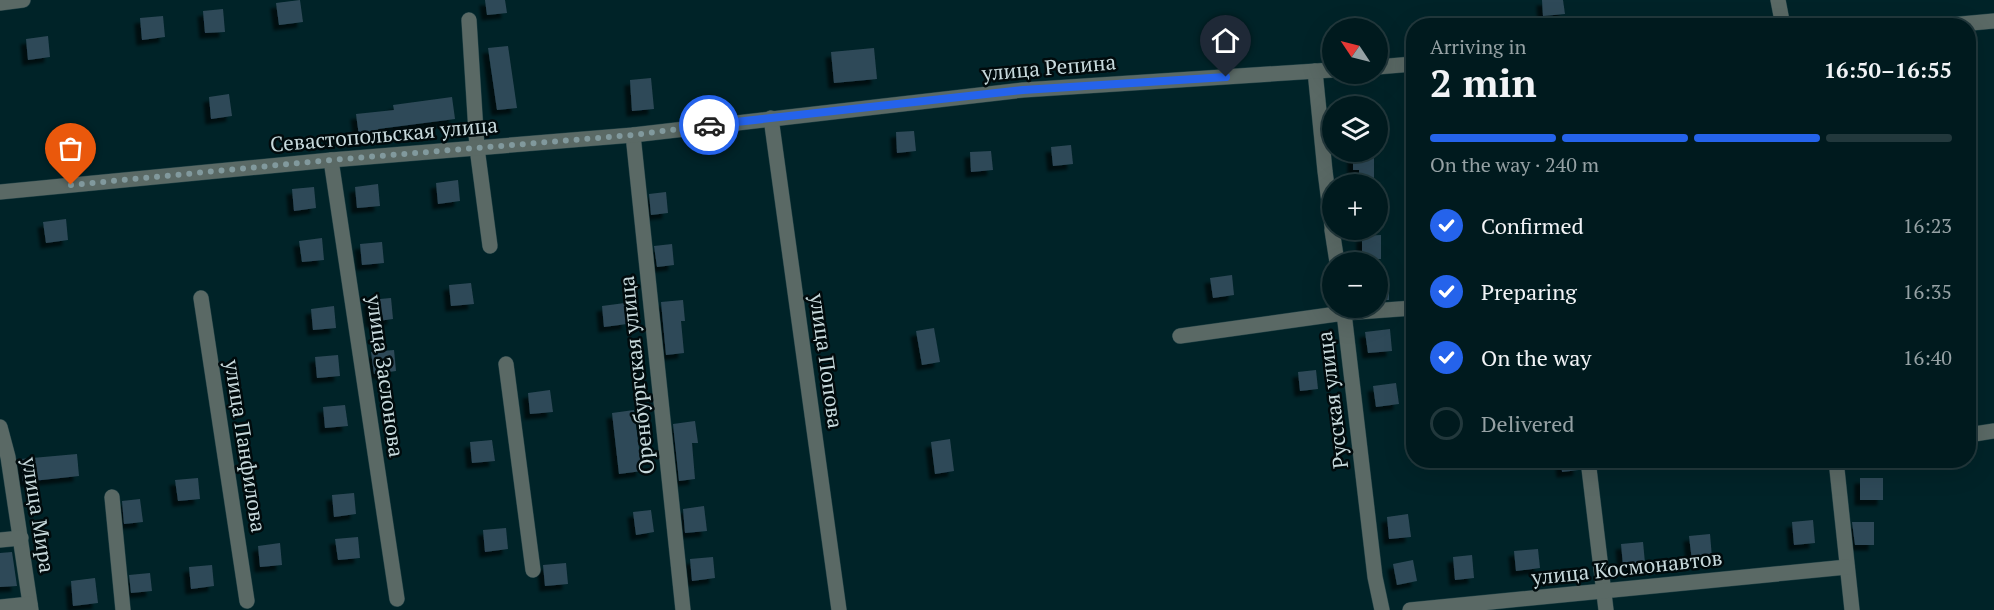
<!DOCTYPE html>
<html lang="en">
<head>
<meta charset="utf-8">
<style>
  :root { --surface:#001a1e; --page:#0e272b; --text:#f1f3f6; --muted:#95a1a4; --line:#22383c; --accent:#2563eb }
  body { margin:0; font-family:"PT Serif",serif; background:var(--page); color:var(--text); height:100vh; display:flex; flex-direction:column; font-size:22px; white-space:nowrap }
  * { box-sizing:border-box; margin:0 }
  p { font-size:20px; color:var(--muted) }
  .icon { flex:none; width:33px; height:33px; fill:none; stroke:currentColor; stroke-width:2; stroke-linecap:round; stroke-linejoin:round }
  .map { position:relative; flex:1; overflow:hidden }
  .drawer { position:absolute; left:1406px; top:18px; width:570px; height:450px; display:flex; flex-direction:column; background:var(--surface); border-radius:24px; box-shadow:0 6px 24px #0002,0 0 0 2px var(--line) }
  .drawer>* { flex:none }
  .needle { width:39px; rotate:305deg }
  .tools { position:absolute; left:1322px; top:18px; display:grid; gap:12px }
  .tools a { display:grid; place-items:center; width:66px; height:66px; border-radius:50%; background:var(--surface); box-shadow:0 6px 24px #0002,0 0 0 2px var(--line); font-size:30px }
  .pin { position:absolute; display:grid; place-items:center; width:51px; height:51px; color:#fff; margin:-62px -26px; border-radius:50% 50% 50% 0; rotate:-45deg; box-shadow:0 0 6px #0007 }
  .pin .icon { rotate:45deg }
  .courier { position:absolute; display:grid; place-items:center; width:60px; height:60px; margin:-30px; border:4px solid #2563eb; border-radius:50%; background:#fff; color:#222; box-shadow:0 2px 8px #0007 }
  .summary em { font-style:normal; font-weight:600 }
  .summary div { display:flex; flex-direction:column-reverse }
  .summary { display:flex; align-items:center; justify-content:space-between; height:102px; padding:0 24px }
  h1 { font-size:39px; font-weight:600; line-height:45px }
  .bar { display:grid; grid-template-columns:repeat(4,1fr); gap:9px 6px; align-content:center; height:72px; padding:0 24px }
  .bar i { height:8px; border-radius:4px; background:var(--line) }
  .bar .current { background:var(--accent) }
  .bar p { grid-column:span 4 }
  ol { padding:0 24px; list-style:none }
  li { display:flex; align-items:center; gap:18px; height:66px }
  li p { margin-inline-start:auto }
  li .icon { padding:6px; border-radius:50%; background:var(--accent); color:#fff; stroke-width:4 }
  li:last-child { color:var(--muted) }
  li i { width:33px; height:33px; border:3px solid var(--line); border-radius:50% }
  .map>svg:first-child { display:block }
  .building { fill:#2f4958; filter:url(#shadow) }
  .lines { fill:none; stroke-linecap:round; stroke-linejoin:round }
  .minor-casing { stroke:#204045; stroke-width:16 }
  .minor { stroke:#5a6965; stroke-width:15 }
  .done { stroke:#81999d; stroke-width:6; stroke-dasharray:0 10.8 }
  .route { stroke:#2563eb; stroke-width:8 }
  .labels { text-anchor:middle; stroke-width:5; stroke-linejoin:round; paint-order:stroke }
  .street-label { font-size:21px; fill:#c7d9dc; stroke:#010b0d }
</style>
</head>
<body>
<div class="map">
<svg width="1994" height="610" viewBox="0 0 1994 610">
  <defs>
    <filter id="shadow"><feDropShadow dx="-5.5" dy="5.5" stdDeviation="1.5" flood-color="#0009"/></filter>
  </defs>
  <rect width="100%" height="100%" fill="#002328"/>
  <g class="building">
    <path d="M300,0L303,22L279,25L276,3Z"/>
    <path d="M485,0H505L507,13L487,15Z"/>
    <path d="M1542,0H1563L1565,14L1543,16Z"/>
    <path d="M223,9L225,32L205,33L203,11Z"/>
    <path d="M163,16L165,37L142,40L140,18Z"/>
    <path d="M48,36L50,57L28,60L26,39Z"/>
    <path d="M508,46L517,108L497,110L488,48Z"/>
    <path d="M874,48L877,79L834,83L831,52Z"/>
    <path d="M651,78L654,109L632,111L630,80Z"/>
    <path d="M229,94L232,116L211,119L209,97Z"/>
    <path d="M452,97L455,119L378,129L379,134L359,136L356,114L394,110L393,105Z"/>
    <path d="M914,131L916,151L897,153L896,132Z"/>
    <path d="M1071,145L1073,164L1053,166L1051,147Z"/>
    <path d="M991,151L993,170L971,172L970,152Z"/>
    <path d="M1353,152H1374V184H1359V170H1353Z"/>
    <path d="M458,180L460,201L438,204L436,183Z"/>
    <path d="M378,184L380,206L357,208L355,187Z"/>
    <path d="M314,187L316,208L294,211L292,189Z"/>
    <path d="M666,192L668,213L651,215L649,194Z"/>
    <path d="M66,219L68,240L46,243L43,222Z"/>
    <path d="M1381,235V259H1362V236Z"/>
    <path d="M322,238L324,260L302,262L299,241Z"/>
    <path d="M382,242L384,263L362,265L360,244Z"/>
    <path d="M672,244L674,265L657,267L654,246Z"/>
    <path d="M1232,275L1234,295L1213,298L1210,278Z"/>
    <rect x="1377" y="281" width="12" height="19"/>
    <path d="M471,283L474,304L451,306L449,285Z"/>
    <path d="M391,298L393,319L371,322L369,300Z"/>
    <path d="M683,300L685,321H681L684,353L666,355L661,302Z"/>
    <path d="M625,303L627,324L604,327L602,306Z"/>
    <path d="M334,306L336,328L313,330L311,309Z"/>
    <path d="M934,328L940,362L922,365L916,331Z"/>
    <path d="M1390,329L1392,351L1368,353L1365,332Z"/>
    <path d="M394,350L396,371L374,374L371,352Z"/>
    <path d="M338,355L340,376L317,378L315,357Z"/>
    <path d="M1316,370L1318,389L1300,391L1298,372Z"/>
    <path d="M1396,383L1399,404L1376,407L1373,386Z"/>
    <path d="M550,390L553,412L530,414L528,393Z"/>
    <path d="M345,405L348,426L325,428L323,407Z"/>
    <path d="M634,410L642,471L619,474L612,413Z"/>
    <path d="M695,421L698,443H692L695,479L679,481L673,424Z"/>
    <path d="M950,439L954,471L935,474L931,442Z"/>
    <path d="M492,440L495,461L472,463L470,442Z"/>
    <path d="M77,454L79,476L23,482L21,459Z"/>
    <path d="M1561,460H1578L1579,470L1562,472Z"/>
    <path d="M198,478L200,499L178,501L175,480Z"/>
    <rect x="1860" y="478" width="23" height="22"/>
    <path d="M354,493L356,514L334,517L332,495Z"/>
    <path d="M140,499L143,522L124,524L122,501Z"/>
    <path d="M704,506L707,531L685,533L683,509Z"/>
    <path d="M651,510L654,532L636,535L633,512Z"/>
    <path d="M1408,514L1411,537L1389,539L1387,517Z"/>
    <path d="M1813,520L1815,543L1794,545L1792,522Z"/>
    <path d="M1852,522H1874V545H1855Z"/>
    <path d="M506,528L508,549L485,552L483,530Z"/>
    <path d="M1710,534L1712,558L1692,561L1689,536Z"/>
    <path d="M358,537L360,558L338,560L335,539Z"/>
    <path d="M1643,542L1645,563L1623,565L1621,544Z"/>
    <path d="M280,543L282,565L260,567L258,546Z"/>
    <path d="M1538,549L1540,568L1516,571L1514,551Z"/>
    <path d="M12,552L17,586L0,587V553Z"/>
    <path d="M1472,555L1474,578L1455,580L1453,557Z"/>
    <path d="M713,557L715,578L692,581L690,559Z"/>
    <path d="M1413,560L1417,581L1397,585L1393,564Z"/>
    <path d="M566,563L568,584L545,586L543,565Z"/>
    <path d="M212,565L214,586L191,589L189,567Z"/>
    <path d="M150,573L152,591L131,593L129,575Z"/>
    <path d="M95,578L98,603L73,606L71,581Z"/>
  </g>
  <g class="lines">
    <g class="minor-casing">
      <g id="minor">
        <path d="M1778,0L1783,26"/>
        <path d="M0,3L23,0"/>
        <path d="M469,20L477,148L490,246"/>
        <path d="M1939,26L1994,21"/>
        <path d="M1377,67L1413,64"/>
        <path d="M1315,71L1325,171L1332,226"/>
        <path d="M771,118L839,610"/>
        <path d="M633,135L683,610"/>
        <path d="M331,160L397,599"/>
        <path d="M0,192L331,160L633,135L1023,90L1332,70"/>
        <path d="M1332,230L1337,262"/>
        <path d="M201,298L247,601"/>
        <path d="M1343,308L1344,313L1413,308"/>
        <path d="M1180,336L1344,313L1375,577L1382,610"/>
        <path d="M506,364L533,570"/>
        <path d="M0,427L8,457L31,610"/>
        <path d="M1968,435L1994,431"/>
        <path d="M1588,460L1606,610"/>
        <path d="M1836,460L1852,610"/>
        <path d="M112,497L123,610"/>
        <path d="M0,540L21,538"/>
        <path d="M0,607L30,604"/>
        <path d="M1410,610L1847,567"/>
      </g>
    </g>
    <use href="#minor" class="minor"/>
  </g>
  <g class="lines">
    <path class="done" d="M71,185L331,160L633,135L709,125"/>
    <path class="route" d="M709,125L1023,90L1226,77"/>
  </g>
  <g class="labels">
    <g class="street-label">
      <text transform="translate(1049 68) rotate(-5)" y="7">улица Репина</text>
      <text transform="translate(384 135) rotate(-5)" y="7">Севастопольская улица</text>
      <text transform="translate(826 361) rotate(82)" y="7">улица Попова</text>
      <text transform="translate(637 375) rotate(-96)" y="7">Оренбургская улица</text>
      <text transform="translate(385 376) rotate(82)" y="7">улица Заслонова</text>
      <text transform="translate(1333 400) rotate(-97)" y="7">Русская улица</text>
      <text transform="translate(245 446) rotate(81)" y="7">улица Панфилова</text>
      <text transform="translate(38 515) rotate(81)" y="7">улица Мира</text>
      <text transform="translate(1627 568) rotate(-6)" y="7">улица Космонавтов</text>
    </g>
  </g>
</svg>
<div class="tools">
<a><svg class="needle" viewBox="-14 -14 28 28"><path d="M0-13l5 13h-10z" fill="#e53935"/><path d="M0 13l5-13h-10z" fill="#95a1a4"/></svg></a>
<a><svg class="icon" aria-label="layers" viewBox="0 0 24 24"><path d="M12 4l9 5-9 5-9-5zM3 14l9 5 9-5"/></svg></a>
<a>+</a>
<a>−</a>
</div>
<div class="pin" style="left:71px;top:185px;background:#ea580c"><svg class="icon" aria-label="bag" viewBox="0 0 24 24"><path d="M5 8h14l-1 12H6zM9 8a3 3 0 0 1 6 0"/></svg></div>
<div class="pin" style="left:1226px;top:77px;background:#1f2937"><svg class="icon" aria-label="home" viewBox="0 0 24 24"><path d="M3 11l9-7 9 7M6 9v11h12V9"/></svg></div>
<div class="courier" style="left:709px;top:125px"><svg class="icon" aria-label="car" viewBox="0 0 24 24"><path d="M5 17H2v-5l4-1 3-4h7l3 4 3 1v5h-3M9 17h6M6 11h13"/><circle cx="7" cy="17" r="2"/><circle cx="17" cy="17" r="2"/></svg></div>
<section class="drawer">
<div class="summary"><div><h1>2 min</h1><p>Arriving in</p></div><em>16:50–16:55</em></div>
<div class="bar"><i class="current"></i><i class="current"></i><i class="current"></i><i></i><p>On the way · 240 m</p></div>
<ol>
<li><svg class="icon" aria-label="check" viewBox="0 0 24 24"><path d="M5 12l5 5 9-10"/></svg>Confirmed<p>16:23</p></li>
<li><svg class="icon" aria-label="check" viewBox="0 0 24 24"><path d="M5 12l5 5 9-10"/></svg>Preparing<p>16:35</p></li>
<li><svg class="icon" aria-label="check" viewBox="0 0 24 24"><path d="M5 12l5 5 9-10"/></svg>On the way<p>16:40</p></li>
<li><i></i>Delivered</li>
</ol>
</section>
</div>
</body>
</html>
